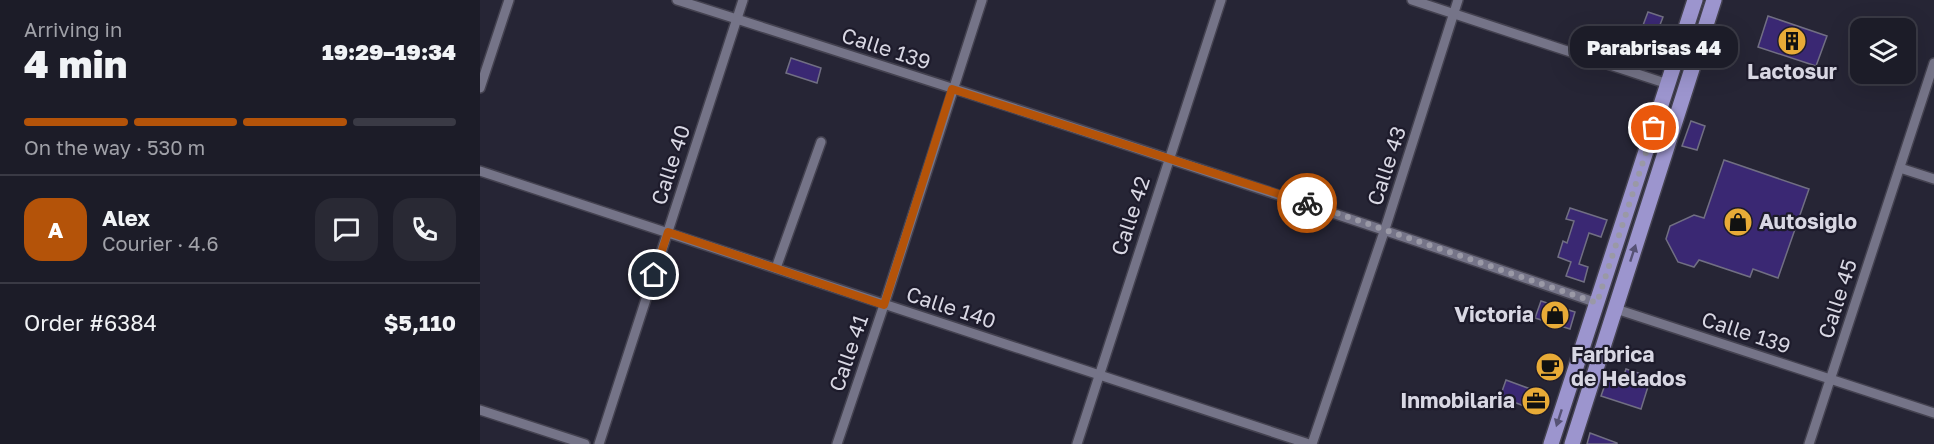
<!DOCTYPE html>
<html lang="en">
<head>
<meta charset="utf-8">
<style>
  :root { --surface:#1c1c28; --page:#292934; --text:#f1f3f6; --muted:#a0a1a8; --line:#3a3a45; --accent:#b45309 }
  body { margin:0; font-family:"Golos Text",sans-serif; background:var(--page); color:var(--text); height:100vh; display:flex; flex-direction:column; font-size:22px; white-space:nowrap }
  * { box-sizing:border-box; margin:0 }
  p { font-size:20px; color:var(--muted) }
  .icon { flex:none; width:33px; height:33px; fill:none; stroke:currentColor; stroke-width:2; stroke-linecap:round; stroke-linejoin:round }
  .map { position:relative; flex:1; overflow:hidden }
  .details { display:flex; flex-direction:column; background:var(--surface); width:480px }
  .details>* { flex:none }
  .fabs { position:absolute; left:1370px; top:18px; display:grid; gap:12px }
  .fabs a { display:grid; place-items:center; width:66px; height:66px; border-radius:12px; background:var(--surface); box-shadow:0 6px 24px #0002,0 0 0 2px var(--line); font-size:30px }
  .pin { position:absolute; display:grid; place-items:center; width:51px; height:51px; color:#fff; margin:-26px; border:3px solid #fff; border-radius:50%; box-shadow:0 2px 6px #0007 }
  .courier { position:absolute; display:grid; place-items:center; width:60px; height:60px; margin:-30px; border:4px solid #b45309; border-radius:50%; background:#fff; color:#222; box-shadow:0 2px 8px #0007 }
  .bubble { position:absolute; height:42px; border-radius:18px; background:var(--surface); box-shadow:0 6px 24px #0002,0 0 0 2px var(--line); font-size:20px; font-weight:800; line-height:42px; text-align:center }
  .summary em { font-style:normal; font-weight:800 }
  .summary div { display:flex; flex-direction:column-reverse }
  .summary { display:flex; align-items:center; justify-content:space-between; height:102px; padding:0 24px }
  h1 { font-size:39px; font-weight:800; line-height:45px }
  .bar { display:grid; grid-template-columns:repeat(4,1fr); gap:9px 6px; align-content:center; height:72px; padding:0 24px }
  .bar i { height:8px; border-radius:4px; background:var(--line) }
  .bar .current { background:var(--accent) }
  .bar p { grid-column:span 4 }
  .line { display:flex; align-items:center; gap:15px; padding:0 24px; border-top:2px solid var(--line) }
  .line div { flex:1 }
  .round { display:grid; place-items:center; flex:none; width:63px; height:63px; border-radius:18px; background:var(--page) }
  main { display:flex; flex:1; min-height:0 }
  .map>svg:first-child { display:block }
  .building { fill:#3a2873; stroke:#716f83; stroke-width:1.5 }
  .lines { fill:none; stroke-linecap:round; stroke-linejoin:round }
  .minor-casing { stroke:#444250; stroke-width:12 }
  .trunk-casing { stroke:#444250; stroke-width:18 }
  .minor { stroke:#757488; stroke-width:9 }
  .trunk { stroke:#9c95ce; stroke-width:15 }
  .oneway { fill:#565274 }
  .done { stroke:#9a99a6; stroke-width:6; stroke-dasharray:0 10.8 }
  .route { stroke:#b45309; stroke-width:8 }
  .labels { text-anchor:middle; stroke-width:4.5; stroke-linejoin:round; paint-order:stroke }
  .street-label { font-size:21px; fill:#d8d7e3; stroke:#1d1b2b }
  .poi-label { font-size:21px; font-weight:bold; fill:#d8d7e3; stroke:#1d1b2b; text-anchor:start }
</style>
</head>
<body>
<main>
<section class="details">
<div class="summary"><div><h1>4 min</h1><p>Arriving in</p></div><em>19:29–19:34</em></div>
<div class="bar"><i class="current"></i><i class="current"></i><i class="current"></i><i></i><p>On the way · 530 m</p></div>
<div class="line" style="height:108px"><b class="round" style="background:var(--accent);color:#fff">A</b><div><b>Alex</b><p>Courier · 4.6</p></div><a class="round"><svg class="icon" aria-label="chat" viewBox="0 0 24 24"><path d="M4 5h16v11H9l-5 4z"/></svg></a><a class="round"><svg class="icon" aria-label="phone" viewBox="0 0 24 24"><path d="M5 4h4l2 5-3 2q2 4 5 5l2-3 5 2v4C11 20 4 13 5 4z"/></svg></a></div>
<div class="line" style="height:78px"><div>Order #6384</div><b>$5,110</b></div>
</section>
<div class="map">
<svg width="1454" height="444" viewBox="0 0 1454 444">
  <rect width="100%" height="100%" fill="#262535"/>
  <g class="building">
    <path d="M1168,12L1183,17L1175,38L1179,39L1169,67L1146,60L1151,43L1156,44Z"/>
    <path d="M1288,16L1347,36L1336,66L1278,47Z"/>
    <path d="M311,58L341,68L337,83L306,73Z"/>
    <path d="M1211,121L1225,126L1217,150L1202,146Z"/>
    <path d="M1244,160L1329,189L1298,278L1273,269L1270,277L1219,260L1214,267L1198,262L1186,239L1190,226L1214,215L1224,218Z"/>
    <path d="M1090,208L1127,220L1121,237L1109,233L1099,264L1108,267L1104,282L1086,276L1091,262L1078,257L1083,241L1087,243L1094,221L1086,219Z"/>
    <path d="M1061,301L1095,312L1090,329L1055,318Z"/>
    <path d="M1146,369L1171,377L1161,409L1121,396L1127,379L1141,384Z"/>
    <path d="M1026,380L1064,394L1058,411L1020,397Z"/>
    <path d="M1110,433L1137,443V444H1107Z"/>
  </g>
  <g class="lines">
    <g class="minor-casing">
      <g id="minor">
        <path d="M197,0C505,98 812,197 1117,303"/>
        <path d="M932,0L1188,84"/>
        <path d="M0,88L29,0"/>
        <path d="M1420,168L1454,179"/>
        <path d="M0,171L829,444"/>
        <path d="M296,268L341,142"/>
        <path d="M1136,309L1454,413"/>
        <path d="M0,410L105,444"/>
        <path d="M119,444L263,0"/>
        <path d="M357,444L404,305L502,0"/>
        <path d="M597,444L741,0"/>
        <path d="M832,444L905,229L978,0"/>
        <path d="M1329,444L1454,63"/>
      </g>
    </g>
    <g class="trunk-casing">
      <g id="trunk">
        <path d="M1071,444L1215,0"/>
        <path d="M1092,444L1234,0"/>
      </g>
    </g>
    <use href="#minor" class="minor"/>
    <use href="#trunk" class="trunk"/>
  </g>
  <defs><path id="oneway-solid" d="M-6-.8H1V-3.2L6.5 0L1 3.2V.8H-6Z" transform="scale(1.5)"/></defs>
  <g class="oneway">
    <use href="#oneway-solid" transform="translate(1153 253) rotate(-72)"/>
    <use href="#oneway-solid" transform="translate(1079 418) rotate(108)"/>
  </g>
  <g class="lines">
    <path class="done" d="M827,203L1117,303L1174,128"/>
    <path class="route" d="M174,275L188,232L404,305L472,89L827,203"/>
  </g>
  <defs>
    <g id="building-disc" transform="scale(1.5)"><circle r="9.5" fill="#e8ab37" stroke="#1d1b2b"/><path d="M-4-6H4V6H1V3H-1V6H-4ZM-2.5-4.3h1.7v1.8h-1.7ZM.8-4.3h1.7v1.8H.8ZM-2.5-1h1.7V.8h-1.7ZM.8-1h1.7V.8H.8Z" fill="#111"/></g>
    <g id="shop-disc" transform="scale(1.5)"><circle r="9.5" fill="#e8ab37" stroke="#1d1b2b"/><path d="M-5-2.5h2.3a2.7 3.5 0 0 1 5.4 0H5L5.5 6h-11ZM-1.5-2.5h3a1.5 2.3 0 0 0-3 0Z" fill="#111"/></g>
    <g id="cafe-disc" transform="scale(1.5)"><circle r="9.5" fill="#e8ab37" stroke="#1d1b2b"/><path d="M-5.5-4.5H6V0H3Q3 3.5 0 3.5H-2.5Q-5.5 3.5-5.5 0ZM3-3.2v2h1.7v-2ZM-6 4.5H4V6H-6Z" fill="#111"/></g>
    <g id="office-disc" transform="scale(1.5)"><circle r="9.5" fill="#e8ab37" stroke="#1d1b2b"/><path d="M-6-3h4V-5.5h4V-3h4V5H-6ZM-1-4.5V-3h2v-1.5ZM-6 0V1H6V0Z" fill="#111"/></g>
  </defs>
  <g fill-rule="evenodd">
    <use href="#building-disc" x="1312" y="41"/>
    <use href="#shop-disc" x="1258" y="222"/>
    <use href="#shop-disc" x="1075" y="315"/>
    <use href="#cafe-disc" x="1070" y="367"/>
    <use href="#office-disc" x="1056" y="401"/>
  </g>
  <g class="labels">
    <g class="street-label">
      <text transform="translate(406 49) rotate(18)" y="7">Calle 139</text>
      <text transform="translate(191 165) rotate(-72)" y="7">Calle 40</text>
      <text transform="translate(907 166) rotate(-72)" y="7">Calle 43</text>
      <text transform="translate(651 216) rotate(-72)" y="7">Calle 42</text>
      <text transform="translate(1358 299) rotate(-72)" y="7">Calle 45</text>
      <text transform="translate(471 308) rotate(18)" y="7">Calle 140</text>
      <text transform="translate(1266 333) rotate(18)" y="7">Calle 139</text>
      <text transform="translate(369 353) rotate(-71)" y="7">Calle 41</text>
    </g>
    <g class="poi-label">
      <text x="1312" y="79" text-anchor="middle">Lactosur</text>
      <text x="1279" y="229">Autosiglo</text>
      <text x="1054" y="322" text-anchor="end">Victoria</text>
      <text x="1091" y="362">Farbrica<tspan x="1091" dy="24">de Helados</tspan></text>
      <text x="1035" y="408" text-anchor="end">Inmobilaria</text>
    </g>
  </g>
</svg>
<div class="fabs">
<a><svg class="icon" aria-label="layers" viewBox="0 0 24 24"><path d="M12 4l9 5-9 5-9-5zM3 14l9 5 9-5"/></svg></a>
</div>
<div class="pin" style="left:1174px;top:128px;background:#ea580c"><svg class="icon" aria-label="bag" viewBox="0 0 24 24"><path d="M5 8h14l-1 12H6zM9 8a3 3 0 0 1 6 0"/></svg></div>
<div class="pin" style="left:174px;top:275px;background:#1f2937"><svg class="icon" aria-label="home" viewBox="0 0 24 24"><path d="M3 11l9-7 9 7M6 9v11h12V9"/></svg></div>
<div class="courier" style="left:827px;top:203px"><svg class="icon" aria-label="bike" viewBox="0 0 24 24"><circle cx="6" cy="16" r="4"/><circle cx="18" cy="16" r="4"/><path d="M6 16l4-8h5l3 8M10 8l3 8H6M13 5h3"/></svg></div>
<div class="bubble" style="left:1090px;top:26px;width:168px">Parabrisas 44</div>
</div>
</main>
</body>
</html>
